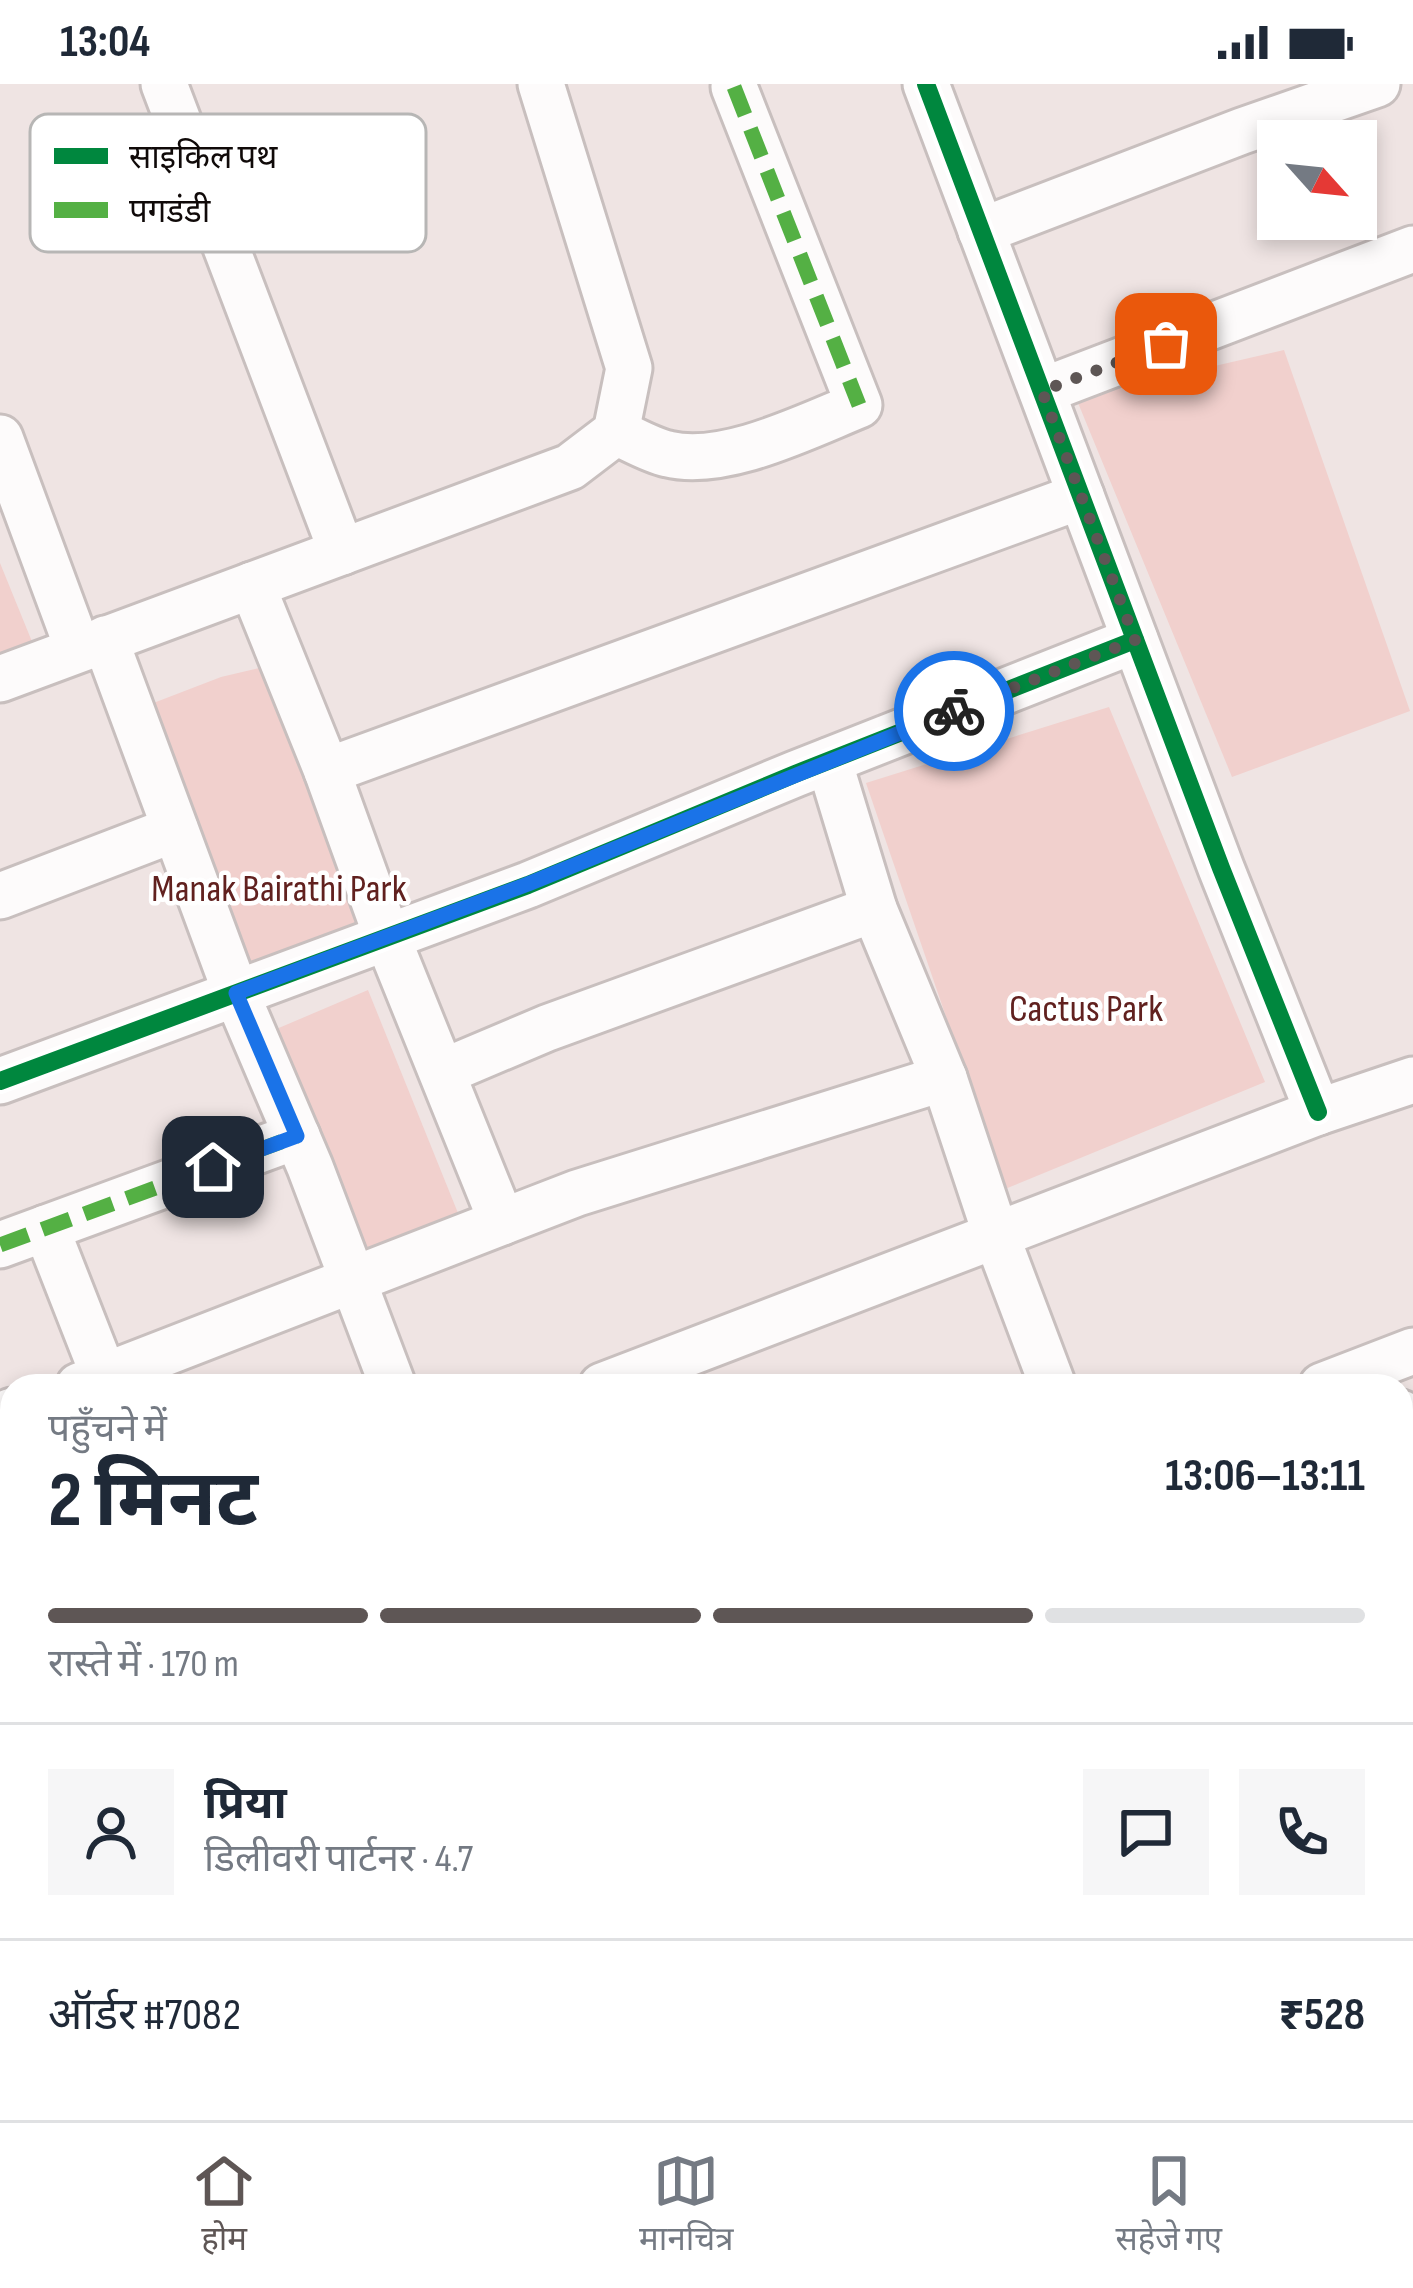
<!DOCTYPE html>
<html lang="hi">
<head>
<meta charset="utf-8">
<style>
  :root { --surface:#fff; --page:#f6f6f7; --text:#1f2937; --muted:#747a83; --line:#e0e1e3; --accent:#5e5655 }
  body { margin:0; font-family:"Sofia Sans Condensed","Noto Sans Devanagari",sans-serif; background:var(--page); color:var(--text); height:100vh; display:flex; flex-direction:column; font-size:45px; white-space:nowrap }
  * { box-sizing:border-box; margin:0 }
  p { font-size:39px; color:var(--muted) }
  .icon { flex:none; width:66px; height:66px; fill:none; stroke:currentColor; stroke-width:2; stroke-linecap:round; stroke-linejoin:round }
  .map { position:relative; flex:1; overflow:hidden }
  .side { position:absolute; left:0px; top:1290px; width:1413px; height:747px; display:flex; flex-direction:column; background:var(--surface); border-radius:36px 36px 0 0; box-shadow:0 6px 18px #0003 }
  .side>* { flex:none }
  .needle { width:78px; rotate:117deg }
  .buttons { position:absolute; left:1257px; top:36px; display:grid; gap:24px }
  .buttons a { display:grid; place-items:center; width:120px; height:120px; border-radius:0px; background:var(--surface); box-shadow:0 6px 18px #0003; font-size:60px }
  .pin { position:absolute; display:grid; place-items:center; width:102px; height:102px; color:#fff; margin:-51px; border-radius:24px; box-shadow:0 6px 18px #0006 }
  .courier { position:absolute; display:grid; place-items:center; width:120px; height:120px; margin:-60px; border:9px solid #1a73e8; border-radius:50%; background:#fff; color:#222; box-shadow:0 3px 15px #0007 }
  .headline em { font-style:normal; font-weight:700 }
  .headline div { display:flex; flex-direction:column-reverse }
  .headline { display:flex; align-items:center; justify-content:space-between; height:204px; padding:0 48px }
  h1 { font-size:78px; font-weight:700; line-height:90px }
  .bar { display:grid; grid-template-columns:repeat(4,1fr); gap:18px 12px; align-content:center; height:144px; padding:0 48px }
  .bar i { height:15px; border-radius:9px; background:var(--line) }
  .bar .on { background:var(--accent) }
  .bar p { grid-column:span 4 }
  .line { display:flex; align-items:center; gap:30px; padding:0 48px; border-top:3px solid var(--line) }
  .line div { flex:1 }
  .round { display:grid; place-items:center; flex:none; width:126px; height:126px; border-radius:0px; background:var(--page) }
  .status { display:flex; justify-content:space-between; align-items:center; height:84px; padding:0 60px; background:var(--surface); direction:ltr }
  .status svg { height:33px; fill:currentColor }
  .menu { display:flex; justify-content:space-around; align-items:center; height:168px; border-top:3px solid var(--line); background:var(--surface); font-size:33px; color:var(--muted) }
  .menu a { display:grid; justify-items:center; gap:6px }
  .menu .on { color:var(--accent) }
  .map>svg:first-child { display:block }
  .green { fill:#f1d0cd }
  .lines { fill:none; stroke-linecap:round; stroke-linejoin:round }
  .lane-casing { stroke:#c8bfbe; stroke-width:27 }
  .street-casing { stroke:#c8bfbe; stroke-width:51 }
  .lane { stroke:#fdfbfb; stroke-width:21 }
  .street { stroke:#fdfbfb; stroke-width:45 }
  .quiet { stroke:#54b044; stroke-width:15; stroke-dasharray:30 15; stroke-linecap:butt }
  .cycleway-casing { stroke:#fff; stroke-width:26 }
  .cycleway { stroke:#00873e; stroke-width:18 }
  .done { stroke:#5e5655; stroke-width:12; stroke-dasharray:0 21.6 }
  .route { stroke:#1a73e8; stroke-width:15 }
  .labels { text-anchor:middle; stroke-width:9; stroke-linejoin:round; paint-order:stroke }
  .park-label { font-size:39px; fill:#61211f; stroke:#fff }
  .key { fill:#fff; stroke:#b7b6b5; stroke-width:3 }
  .key-label { font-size:33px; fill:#100a09 }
</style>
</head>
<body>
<div class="status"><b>13:04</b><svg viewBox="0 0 49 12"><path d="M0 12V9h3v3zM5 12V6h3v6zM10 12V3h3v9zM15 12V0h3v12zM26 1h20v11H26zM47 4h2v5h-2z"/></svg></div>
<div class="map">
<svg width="1413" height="2036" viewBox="0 0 1413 2036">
  <rect width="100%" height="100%" fill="#efe4e3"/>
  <g class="green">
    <path d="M1284,266L1410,627L1232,693L1076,314Z"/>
    <path d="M0,479L35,565L0,577Z"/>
    <path d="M263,583L370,849L242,899L143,623L221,593Z"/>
    <path d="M1109,623L1265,998L1005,1105L866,699Z"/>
    <path d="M368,906L460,1134L358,1184L267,949Z"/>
    <path d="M696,2025H942L946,2036H700Z"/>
  </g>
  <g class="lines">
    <g class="lane-casing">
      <path id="lane" d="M0,1814L12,1837"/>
    </g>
    <g class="street-casing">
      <g id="street">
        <path d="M164,0L342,468"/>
        <path d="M926,0L1221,784L1318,1028"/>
        <path d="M981,147L1242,47L1377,0"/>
        <path d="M1042,307L1413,165"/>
        <path d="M616,348C632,355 650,366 668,370C724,384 807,342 859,321L734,3"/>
        <path d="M0,354L78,565"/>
        <path d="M252,501L327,687L387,853L502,1138"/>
        <path d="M105,555L236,909L310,1083L393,1302"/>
        <path d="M0,595L570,383L616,348L629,284L541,0"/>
        <path d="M829,677L874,825L944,994L996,1151L1053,1302"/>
        <path d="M327,687L1081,412"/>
        <path d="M0,812L175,745"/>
        <path d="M443,988L547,944L874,825"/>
        <path d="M0,997L528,801L795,690L1135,556"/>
        <path d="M46,1144L104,1292"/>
        <path d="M0,1161L297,1052"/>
        <path d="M79,1302L577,1109L944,994"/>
        <path d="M602,1302L1318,1028L1413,996"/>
        <path d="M1322,1302L1413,1267"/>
        <path d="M1401,1329L1413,1360"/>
        <path d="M0,1332L12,1327"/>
        <path d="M0,1544L12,1539"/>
        <path d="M0,1943L12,1939"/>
        <path d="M407,2025L411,2036"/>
        <path d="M685,2025L689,2036"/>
        <path d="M963,2025L968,2036"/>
        <path d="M1330,2025L1334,2036"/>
      </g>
    </g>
    <use href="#lane" class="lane"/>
    <use href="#street" class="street"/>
    <g class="quiet">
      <path d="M734,3L859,321"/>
      <path d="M0,1161L297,1052"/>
    </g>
    <g class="cycleway-casing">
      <g id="cycleway">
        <path d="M926,0L1221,784L1318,1028"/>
        <path d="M0,997L528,801L795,690L1135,556"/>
      </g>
    </g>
    <use href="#cycleway" class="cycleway"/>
  </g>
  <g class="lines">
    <path class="done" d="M954,627L1135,556L1042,307L1166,260"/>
    <path class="route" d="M213,1083L297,1052L236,909L528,800L954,627"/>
  </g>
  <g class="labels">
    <g class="park-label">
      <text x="279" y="817">Manak Bairathi Park</text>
      <text x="1086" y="937">Cactus Park</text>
    </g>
  </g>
  <rect x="30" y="30" width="396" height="138" rx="18" class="key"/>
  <rect x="54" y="64" width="54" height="16" fill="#00873e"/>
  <rect x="54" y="118" width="54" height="16" fill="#54b044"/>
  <g class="key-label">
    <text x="129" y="84">साइकिल पथ</text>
    <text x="129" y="138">पगडंडी</text>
  </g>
</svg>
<div class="buttons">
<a><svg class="needle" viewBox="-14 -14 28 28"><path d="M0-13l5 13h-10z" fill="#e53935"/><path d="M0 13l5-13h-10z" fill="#747a83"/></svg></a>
</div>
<div class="pin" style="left:1166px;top:260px;background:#ea580c"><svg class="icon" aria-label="bag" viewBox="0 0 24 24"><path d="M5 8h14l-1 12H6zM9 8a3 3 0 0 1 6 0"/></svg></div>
<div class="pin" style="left:213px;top:1083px;background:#1f2937"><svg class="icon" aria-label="home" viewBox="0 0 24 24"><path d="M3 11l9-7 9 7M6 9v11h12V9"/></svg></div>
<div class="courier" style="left:954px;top:627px"><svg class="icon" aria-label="bike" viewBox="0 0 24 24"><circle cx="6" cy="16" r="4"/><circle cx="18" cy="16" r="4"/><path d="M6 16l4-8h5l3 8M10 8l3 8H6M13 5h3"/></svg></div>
<section class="side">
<div class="headline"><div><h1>2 मिनट</h1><p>पहुँचने में</p></div><em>13:06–13:11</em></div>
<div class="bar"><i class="on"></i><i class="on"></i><i class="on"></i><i></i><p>रास्ते में · 170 m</p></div>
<div class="line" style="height:216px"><a class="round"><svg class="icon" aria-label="person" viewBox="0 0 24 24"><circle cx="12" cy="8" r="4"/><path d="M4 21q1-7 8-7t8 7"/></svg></a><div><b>प्रिया</b><p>डिलीवरी पार्टनर · 4.7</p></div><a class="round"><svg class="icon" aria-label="chat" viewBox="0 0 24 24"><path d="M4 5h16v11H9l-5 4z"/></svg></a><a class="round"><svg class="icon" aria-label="phone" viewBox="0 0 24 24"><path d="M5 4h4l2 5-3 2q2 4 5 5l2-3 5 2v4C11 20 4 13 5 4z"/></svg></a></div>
<div class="line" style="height:156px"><div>ऑर्डर #7082</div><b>₹528</b></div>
</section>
</div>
<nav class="menu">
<a class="on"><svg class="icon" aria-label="home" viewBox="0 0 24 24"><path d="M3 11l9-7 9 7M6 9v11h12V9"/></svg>होम</a>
<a><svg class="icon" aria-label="map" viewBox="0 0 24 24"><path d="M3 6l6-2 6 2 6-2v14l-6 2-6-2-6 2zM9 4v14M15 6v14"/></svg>मानचित्र</a>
<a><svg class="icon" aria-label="saved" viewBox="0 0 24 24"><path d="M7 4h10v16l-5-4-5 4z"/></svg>सहेजे गए</a>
</nav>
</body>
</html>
